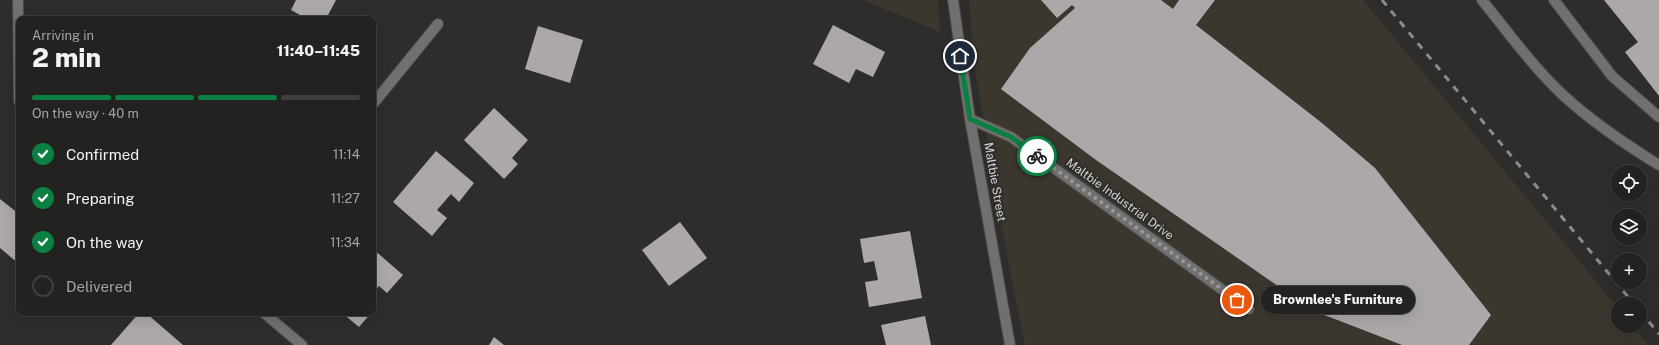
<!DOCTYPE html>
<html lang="en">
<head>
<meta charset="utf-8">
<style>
  :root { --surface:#232220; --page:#2b2a29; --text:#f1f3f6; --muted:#a3a4a5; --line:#403f3e; --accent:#0b8043 }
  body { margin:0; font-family:"Public Sans",sans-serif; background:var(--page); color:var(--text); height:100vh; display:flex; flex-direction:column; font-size:15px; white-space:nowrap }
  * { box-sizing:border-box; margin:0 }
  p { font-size:13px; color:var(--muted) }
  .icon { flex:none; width:22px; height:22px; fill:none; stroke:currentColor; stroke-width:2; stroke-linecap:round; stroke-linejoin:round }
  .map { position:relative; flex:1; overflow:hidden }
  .panel { position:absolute; left:16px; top:16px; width:360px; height:300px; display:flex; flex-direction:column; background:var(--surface); border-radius:8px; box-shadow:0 4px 16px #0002,0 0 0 1px var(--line) }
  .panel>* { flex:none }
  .tools { position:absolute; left:1611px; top:165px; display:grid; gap:8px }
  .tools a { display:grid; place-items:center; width:36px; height:36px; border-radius:50%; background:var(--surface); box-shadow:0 4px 16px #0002,0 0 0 1px var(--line); font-size:20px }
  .pin { position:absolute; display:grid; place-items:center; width:34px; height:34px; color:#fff; margin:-17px; border:2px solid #fff; border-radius:50%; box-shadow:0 1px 4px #0007 }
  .courier { position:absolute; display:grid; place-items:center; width:40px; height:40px; margin:-20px; border:3px solid #0b8043; border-radius:50%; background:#fff; color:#222; box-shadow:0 1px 5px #0007 }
  .bubble { position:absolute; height:28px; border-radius:14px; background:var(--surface); box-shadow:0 4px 16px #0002,0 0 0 1px var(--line); font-size:13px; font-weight:800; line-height:28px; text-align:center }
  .headline em { font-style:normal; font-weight:800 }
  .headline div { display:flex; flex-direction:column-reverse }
  .headline { display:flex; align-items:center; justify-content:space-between; height:68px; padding:0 16px }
  h1 { font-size:26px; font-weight:800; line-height:30px }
  .bar { display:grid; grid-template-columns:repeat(4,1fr); gap:6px 4px; align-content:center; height:48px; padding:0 16px }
  .bar i { height:5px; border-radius:3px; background:var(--line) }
  .bar .on { background:var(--accent) }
  .bar p { grid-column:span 4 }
  ol { padding:0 16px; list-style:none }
  li { display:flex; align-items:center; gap:12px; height:44px }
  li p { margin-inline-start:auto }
  li .icon { padding:4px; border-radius:50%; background:var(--accent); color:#fff; stroke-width:4 }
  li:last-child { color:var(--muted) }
  li i { width:22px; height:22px; border:2px solid var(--line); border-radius:50% }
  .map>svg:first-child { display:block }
  .built { fill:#3b362e }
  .building { fill:#aca8a9 }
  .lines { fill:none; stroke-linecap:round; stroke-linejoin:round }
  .minor-casing { stroke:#494846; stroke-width:12 }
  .minor { stroke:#716f6f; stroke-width:10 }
  .rail { stroke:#8d8b89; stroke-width:3; stroke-dasharray:7 7; stroke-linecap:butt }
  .done { stroke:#9a9997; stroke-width:4; stroke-dasharray:0 7.2 }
  .route { stroke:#0b8043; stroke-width:5 }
  .labels { text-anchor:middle; stroke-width:4; stroke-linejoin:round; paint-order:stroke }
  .street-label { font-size:12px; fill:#d4d3d1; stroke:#2f2d2b }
</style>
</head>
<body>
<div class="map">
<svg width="1659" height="345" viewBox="0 0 1659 345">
  <rect width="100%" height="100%" fill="#2f2d2b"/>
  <g class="built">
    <path d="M863,0H938L940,32Z"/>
    <path d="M969,0H1363L1618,308V326H1633L1649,345H1025L997,204L973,55Z"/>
  </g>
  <g class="building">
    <path d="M296,0H336L326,19H307L291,10Z"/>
    <path d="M1041,0H1161L1173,9L1179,0H1215L1196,25L1322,123L1375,168L1491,315L1469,345H1402L1314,311L1096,160L1001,89L1030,48L1075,8L1072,5L1057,18Z"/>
    <path d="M1604,0H1659V96L1625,52L1638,42Z"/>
    <path d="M833,25L885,52L873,77L856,69L849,83L813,64Z"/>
    <path d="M538,26L583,40L570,83L525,69Z"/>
    <path d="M494,108L528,140L512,158L518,164L504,179L464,140Z"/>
    <path d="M436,151L474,183L459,202L451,194L437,210L447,218L432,236L393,202Z"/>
    <path d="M0,199L19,214V264L0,248Z"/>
    <path d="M680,222L707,258L669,286L642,250Z"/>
    <path d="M910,231L922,298L869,307L865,282L878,280L874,261L864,263L860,239Z"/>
    <path d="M373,249L403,275L387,293L379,286L373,293Z"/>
    <path d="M139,313H146L183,345H111Z"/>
    <path d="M342,313H371L359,327Z"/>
    <path d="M925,316L931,345H886L881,325Z"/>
    <path d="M494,337L504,345H489Z"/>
  </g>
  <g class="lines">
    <g class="minor-casing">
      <g id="minor">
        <path d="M18,0L19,101"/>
        <path d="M953,0L970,119L1010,345"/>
        <path d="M1482,0C1507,31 1533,67 1563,95C1589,119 1628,146 1659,165"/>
        <path d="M1554,0L1612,76L1659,117"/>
        <path d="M373,104L438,24"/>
        <path d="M970,119L1011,137L1249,309"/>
        <path d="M264,313L302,345"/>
      </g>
    </g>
    <use href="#minor" class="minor"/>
    <g class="rail">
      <path d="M1382,0L1634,304"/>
      <path d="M1640,311L1659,334"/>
    </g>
  </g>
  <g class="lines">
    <path class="done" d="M1037,156L1237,300"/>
    <path class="route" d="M960,56L970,119L1011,137L1037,156"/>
  </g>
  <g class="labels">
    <g class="street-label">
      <text transform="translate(995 182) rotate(80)" y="4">Maltbie Street</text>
      <text transform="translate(1120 199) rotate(36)" y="4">Maltbie Industrial Drive</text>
    </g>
  </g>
</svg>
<div class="tools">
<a><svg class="icon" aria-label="locate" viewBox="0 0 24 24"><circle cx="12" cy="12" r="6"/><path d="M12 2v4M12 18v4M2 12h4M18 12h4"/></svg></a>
<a><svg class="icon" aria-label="layers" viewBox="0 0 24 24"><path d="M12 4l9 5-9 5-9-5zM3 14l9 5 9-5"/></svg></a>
<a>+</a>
<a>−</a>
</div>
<div class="pin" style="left:1237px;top:300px;background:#ea580c"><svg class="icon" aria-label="bag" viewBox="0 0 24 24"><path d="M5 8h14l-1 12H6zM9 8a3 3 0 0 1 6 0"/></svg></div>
<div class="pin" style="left:960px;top:56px;background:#1f2937"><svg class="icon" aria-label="home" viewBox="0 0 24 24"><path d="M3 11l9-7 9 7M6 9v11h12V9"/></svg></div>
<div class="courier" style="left:1037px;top:156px"><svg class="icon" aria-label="bike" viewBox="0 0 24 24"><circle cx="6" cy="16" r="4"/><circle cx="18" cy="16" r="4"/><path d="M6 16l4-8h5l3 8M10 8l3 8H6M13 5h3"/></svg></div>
<div class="bubble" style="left:1261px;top:286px;width:154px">Brownlee's Furniture</div>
<section class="panel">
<div class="headline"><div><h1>2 min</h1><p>Arriving in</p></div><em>11:40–11:45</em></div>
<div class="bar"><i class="on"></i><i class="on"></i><i class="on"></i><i></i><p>On the way · 40 m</p></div>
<ol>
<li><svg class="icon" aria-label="check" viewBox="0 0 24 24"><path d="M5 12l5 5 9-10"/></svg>Confirmed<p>11:14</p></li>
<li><svg class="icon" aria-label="check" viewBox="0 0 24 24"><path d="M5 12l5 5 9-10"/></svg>Preparing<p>11:27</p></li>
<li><svg class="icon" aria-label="check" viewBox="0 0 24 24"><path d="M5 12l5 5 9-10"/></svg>On the way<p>11:34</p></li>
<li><i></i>Delivered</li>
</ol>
</section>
</div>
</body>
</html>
